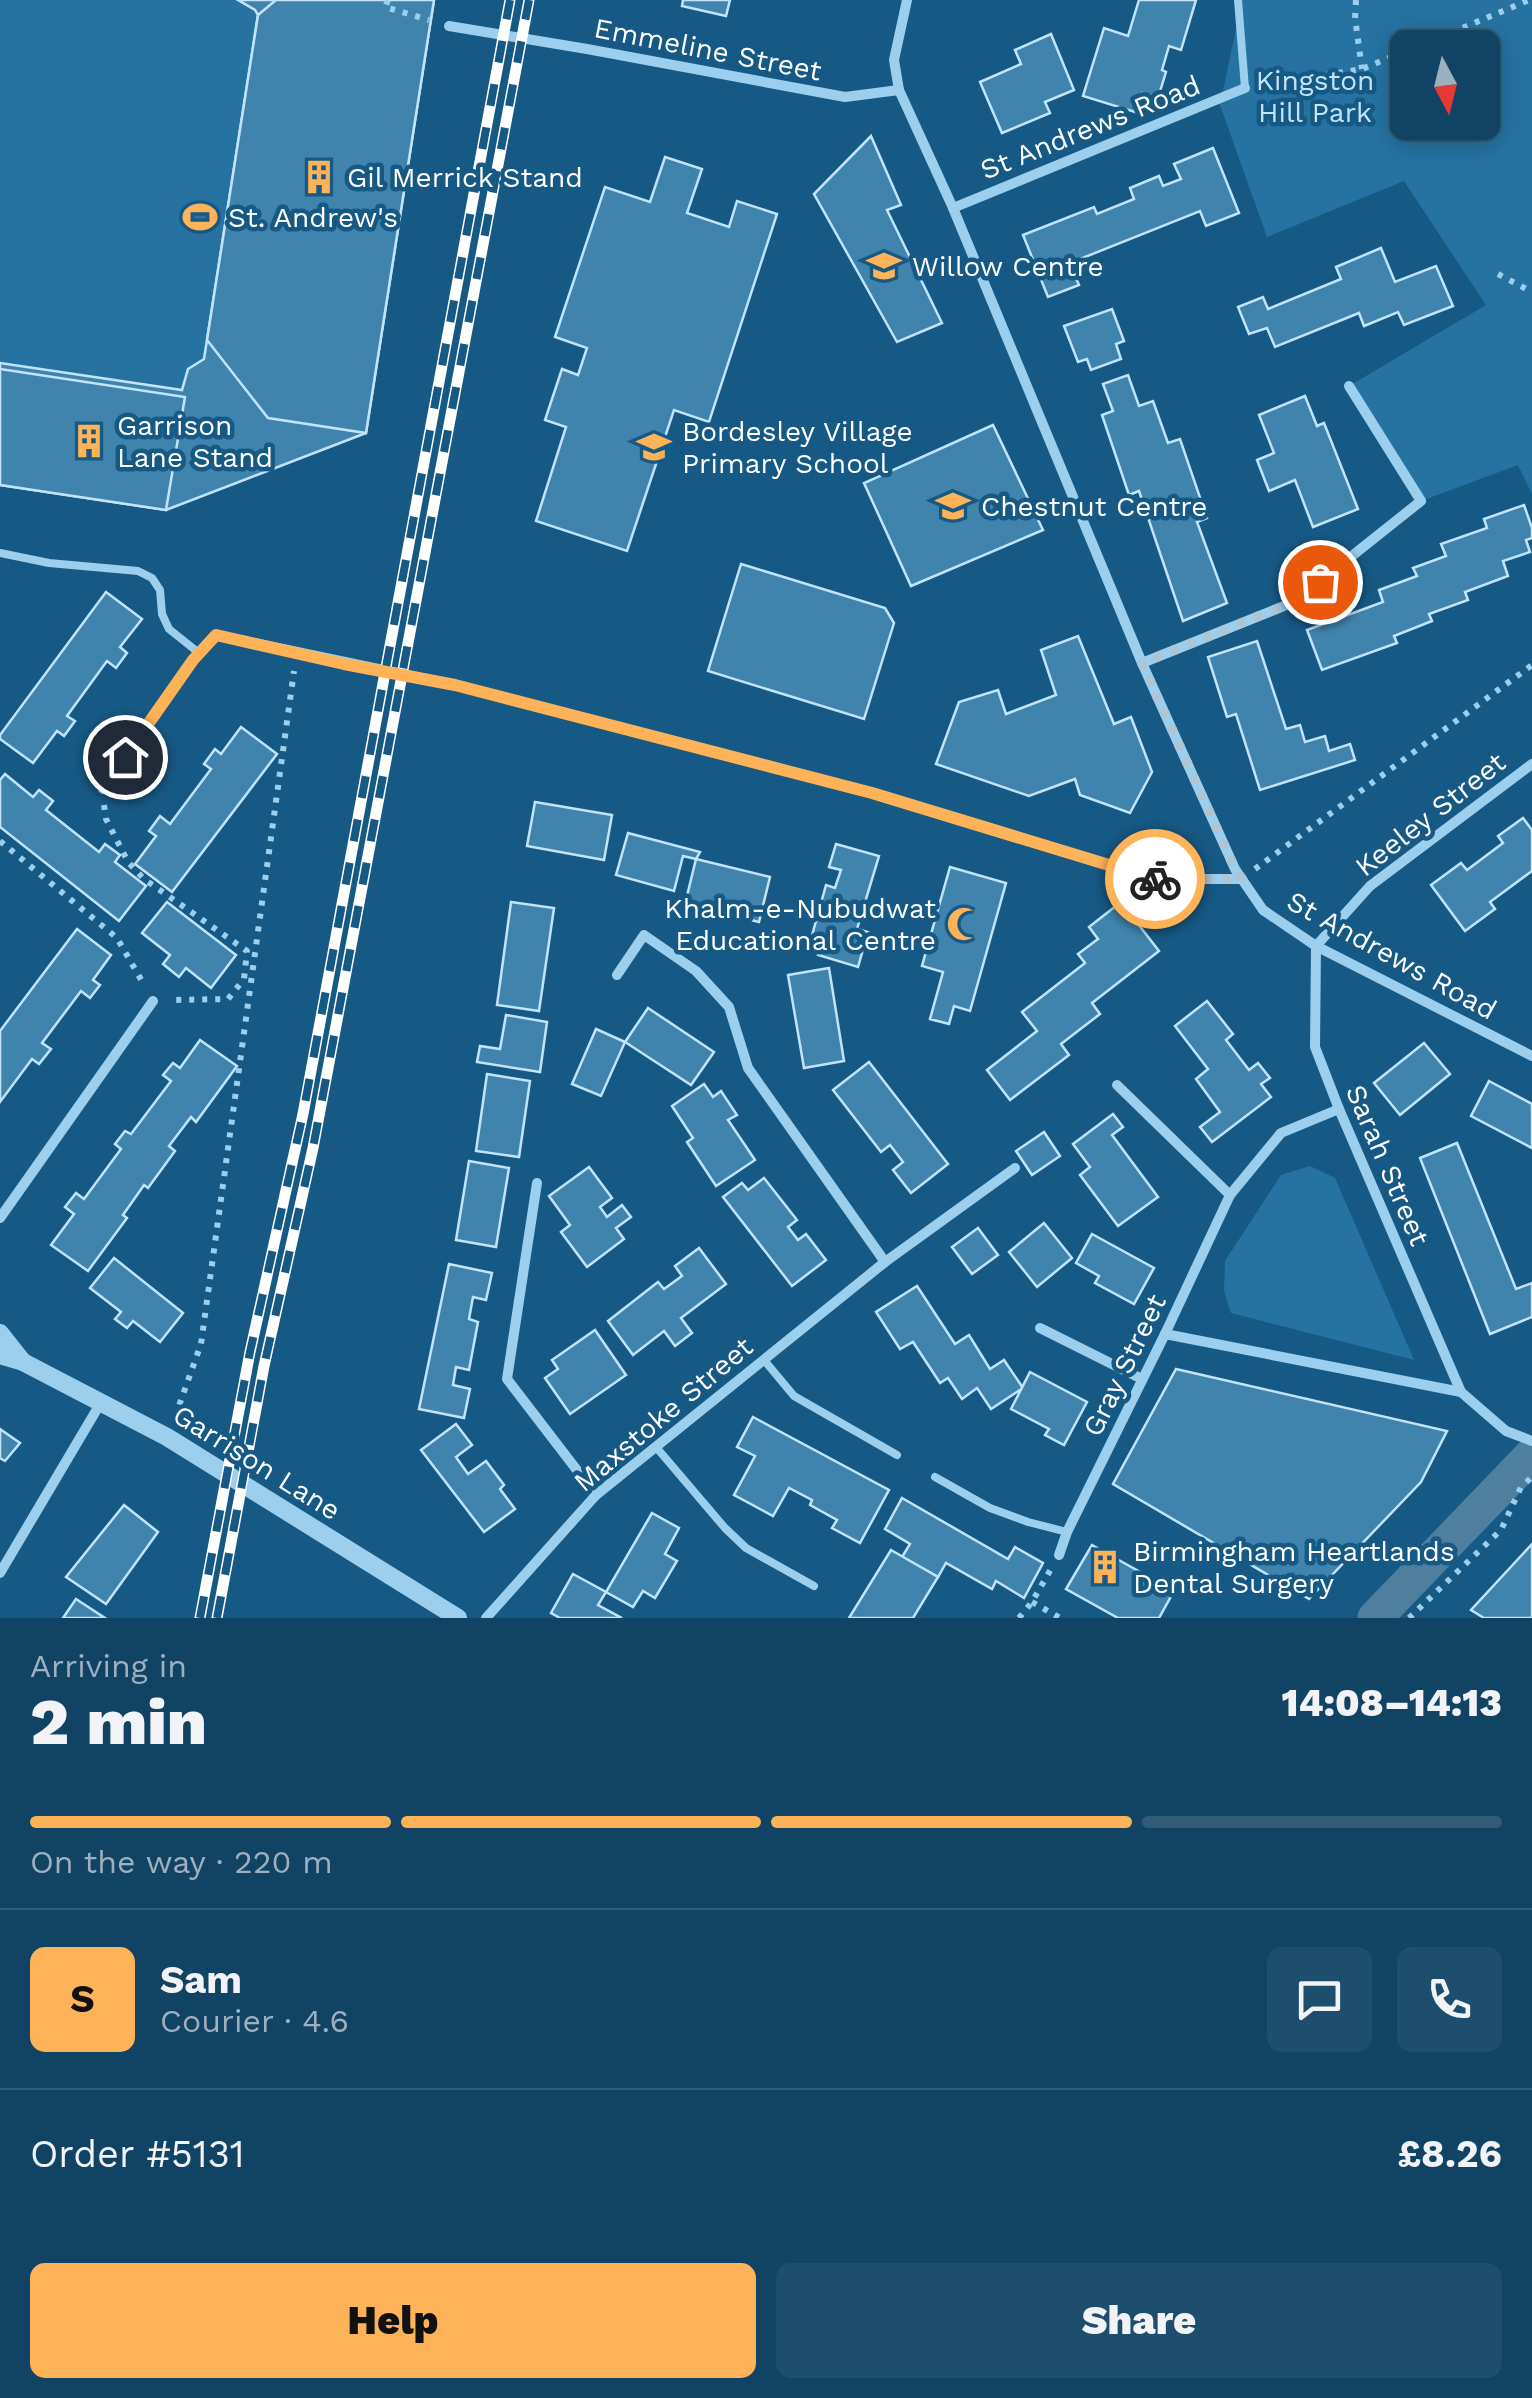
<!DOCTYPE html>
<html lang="en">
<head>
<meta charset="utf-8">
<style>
  :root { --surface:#114364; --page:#1e4e6d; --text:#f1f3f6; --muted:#9cb0bf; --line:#305c78; --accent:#ffb358 }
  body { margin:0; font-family:"Work Sans",sans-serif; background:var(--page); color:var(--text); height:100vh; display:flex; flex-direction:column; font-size:38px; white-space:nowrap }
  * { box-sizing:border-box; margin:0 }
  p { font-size:32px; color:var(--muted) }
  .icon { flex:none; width:55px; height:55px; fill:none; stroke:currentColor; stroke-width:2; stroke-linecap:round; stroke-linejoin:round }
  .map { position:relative; height:1618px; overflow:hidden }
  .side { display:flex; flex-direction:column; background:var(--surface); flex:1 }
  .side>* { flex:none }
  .needle { width:65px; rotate:173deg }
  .fabs { position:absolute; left:1390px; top:30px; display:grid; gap:20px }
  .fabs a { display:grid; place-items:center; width:110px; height:110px; border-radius:15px; background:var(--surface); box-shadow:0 5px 25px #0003,0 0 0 2px var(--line); font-size:50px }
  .pin { position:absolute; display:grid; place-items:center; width:85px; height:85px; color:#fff; margin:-42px; border:5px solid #fff; border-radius:50%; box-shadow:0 2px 10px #0007 }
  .courier { position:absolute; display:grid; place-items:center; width:100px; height:100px; margin:-50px; border:8px solid #ffb358; border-radius:50%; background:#fff; color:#222; box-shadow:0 2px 12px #0007 }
  .summary em { font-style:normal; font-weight:800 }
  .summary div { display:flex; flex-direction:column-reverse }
  .summary { display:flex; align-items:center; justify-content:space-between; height:170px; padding:0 30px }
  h1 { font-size:65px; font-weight:800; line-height:75px }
  .bar { display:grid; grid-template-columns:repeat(4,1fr); gap:15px 10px; align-content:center; height:120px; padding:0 30px }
  .bar i { height:12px; border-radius:8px; background:var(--line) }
  .bar .on { background:var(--accent) }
  .bar p { grid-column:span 4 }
  .line { display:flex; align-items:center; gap:25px; padding:0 30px; border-top:2px solid var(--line) }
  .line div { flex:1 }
  .round { display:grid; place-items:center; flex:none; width:105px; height:105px; border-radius:15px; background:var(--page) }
  .cta { display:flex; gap:20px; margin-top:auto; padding:20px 30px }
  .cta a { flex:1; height:115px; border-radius:15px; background:var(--accent); color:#111; font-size:40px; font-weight:800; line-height:115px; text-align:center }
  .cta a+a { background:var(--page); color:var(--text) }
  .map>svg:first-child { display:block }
  .green { fill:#2673a2; fill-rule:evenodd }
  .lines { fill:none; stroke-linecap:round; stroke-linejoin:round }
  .canal { stroke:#4e7f9e; stroke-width:35 }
  .building { fill:#4084ae; stroke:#c2e4f9; stroke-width:2.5 }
  .path { stroke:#9cceed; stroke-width:6; stroke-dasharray:5 8; stroke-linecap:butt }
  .service { stroke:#9cceed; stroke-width:8 }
  .minor { stroke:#9cceed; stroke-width:10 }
  .tertiary { stroke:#9cceed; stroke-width:18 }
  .rail-casing { stroke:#fff; stroke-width:11 }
  .rail { stroke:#175985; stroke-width:8; stroke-dasharray:22; stroke-linecap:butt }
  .done { stroke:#aec5d4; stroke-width:10; stroke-dasharray:0 18 }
  .route { stroke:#ffb358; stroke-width:12 }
  .labels { text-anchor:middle; stroke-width:9; stroke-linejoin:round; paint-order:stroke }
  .street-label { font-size:28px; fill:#fff; stroke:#175985 }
  .park-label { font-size:28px; fill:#c2e4f9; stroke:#175985 }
  .poi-label { font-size:28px; fill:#fff; stroke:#175985; text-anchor:start }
</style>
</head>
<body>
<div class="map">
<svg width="1532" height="1618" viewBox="0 0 1532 1618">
  <rect width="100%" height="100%" fill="#175985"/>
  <g class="green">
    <path d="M0,0H434L366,433L166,510L0,485Z"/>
    <path d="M1242,0H1532V494L1518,465L1421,501L1349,386L1486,305L1404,181L1267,237L1220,105ZM1408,48H1482V122H1408Z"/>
    <path d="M1310,1166L1335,1178L1414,1360L1231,1313L1224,1291L1225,1261L1281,1175Z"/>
  </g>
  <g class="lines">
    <path class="canal" d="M1375,1618L1532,1455"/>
  </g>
  <g class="building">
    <path d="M238,0H434L366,433L166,510L0,485V363L182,390L188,369L204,359L258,15L255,10Z"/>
    <path d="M276,0H434L366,433L268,418L207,340L258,15Z"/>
    <path d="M683,0H730L726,16L682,6Z"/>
    <path d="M1139,0H1196L1181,50L1169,46L1162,70L1166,72L1158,98L1142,93L1135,112L1083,96L1104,28L1128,36Z"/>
    <path d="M1051,34L1074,90L1045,102L1050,113L1002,133L980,82L1021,64L1015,50Z"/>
    <path d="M871,136L901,205L887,210L942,323L897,342L814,194Z"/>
    <path d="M1213,148L1239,213L1206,226L1200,211L1070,263L1079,285L1048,297L1023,235L1094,207L1097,214L1134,199L1130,188L1159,176L1163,186L1181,179L1174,164Z"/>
    <path d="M665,157L702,169L687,213L729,227L737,201L777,214L709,422L674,410L627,551L536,521L566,427L545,420L562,369L578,375L587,348L555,337L605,187L650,202Z"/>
    <path d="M1381,248L1395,282L1436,266L1453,306L1404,325L1398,312L1364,326L1359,313L1275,347L1267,328L1249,334L1238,307L1263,297L1268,309L1341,279L1336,267Z"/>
    <path d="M1112,309L1124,341L1116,344L1121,359L1091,370L1087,359L1078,362L1064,326Z"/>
    <path d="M0,369L185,397L166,510L0,485Z"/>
    <path d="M1128,375L1139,406L1153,401L1168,443L1180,439L1207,518L1197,522L1227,603L1183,621L1139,491L1129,495L1102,415L1113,411L1103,384Z"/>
    <path d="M1305,396L1317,426L1324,423L1358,509L1313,527L1295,480L1269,491L1257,460L1274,453L1259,415Z"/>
    <path d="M993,425L1043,530L911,586L864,483Z"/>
    <path d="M1524,505L1532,528V538L1526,540L1530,552L1503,561L1508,576L1465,592L1468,600L1429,614L1432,621L1394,636L1397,643L1322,670L1307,630L1383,602L1379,590L1417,576L1413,568L1446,556L1441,544L1487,528L1484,519Z"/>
    <path d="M741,564L885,608L894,623L864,719L708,671Z"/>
    <path d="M106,592L142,619L120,647L127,653L116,668L107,661L67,716L75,721L64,736L57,731L33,763L0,739V735Z"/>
    <path d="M1078,636L1114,724L1131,717L1152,772L1130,813L1080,795L1075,779L1029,796L936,764L959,702L998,690L1006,714L1056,695L1041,650Z"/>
    <path d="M1257,641L1286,729L1300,725L1305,742L1325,736L1329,751L1350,744L1355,760L1260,790L1236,714L1227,717L1208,657Z"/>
    <path d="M241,727L277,754L172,892L135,864L156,836L149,831L160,816L170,824L211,769L204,764L215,749L221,754Z"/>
    <path d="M5,774L33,797L39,790L53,801L46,810L99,852L105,844L120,855L115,862L146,886L119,921L0,827V780Z"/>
    <path d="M535,802L612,815L604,860L527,846Z"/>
    <path d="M1523,818L1532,830V871L1490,902L1495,909L1465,931L1431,885L1461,863L1467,870L1503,843L1498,836Z"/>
    <path d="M628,833L700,852L696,859L683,856L674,891L616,875Z"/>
    <path d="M836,844L879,856L857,929L868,932L858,967L818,955L822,942L811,939L826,885L835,888L841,870L829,867Z"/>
    <path d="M696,859L770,877L759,922L685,904Z"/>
    <path d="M950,867L1006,883L970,1011L954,1006L949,1024L930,1019L943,972L922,966Z"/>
    <path d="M167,902L236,955L211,988L186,968L179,977L163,964L170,955L142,933Z"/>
    <path d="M511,902L554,908L539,1011L497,1005Z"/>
    <path d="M1121,902L1159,951L1092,1003L1100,1014L1061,1044L1069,1055L1010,1100L987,1070L1037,1031L1022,1012L1085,963L1078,954L1098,939L1089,927Z"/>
    <path d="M77,929L111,955L93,980L100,985L90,998L81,991L42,1043L51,1049L39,1064L32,1059L0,1102V1031Z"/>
    <path d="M829,968L844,1061L804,1068L788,975Z"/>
    <path d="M1207,1001L1233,1034L1226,1040L1249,1070L1258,1063L1270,1078L1261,1084L1271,1097L1212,1142L1200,1127L1220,1112L1196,1079L1208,1069L1175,1026Z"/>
    <path d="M648,1008L714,1052L691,1085L625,1042Z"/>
    <path d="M506,1015L547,1022L540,1072L477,1062L480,1046L500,1049Z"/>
    <path d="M596,1029L625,1042L601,1096L572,1084Z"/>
    <path d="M200,1040L237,1066L196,1122L191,1117L169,1146L175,1151L148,1188L144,1185L123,1215L127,1218L88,1271L51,1245L74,1214L65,1207L76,1193L84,1199L121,1149L115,1144L125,1131L131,1134L171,1081L163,1075L173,1063L180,1068Z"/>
    <path d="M1424,1043L1450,1074L1400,1115L1374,1083Z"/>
    <path d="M869,1062L948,1164L911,1193L893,1170L903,1162L890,1145L881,1152L833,1090Z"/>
    <path d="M487,1074L530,1081L519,1157L476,1151Z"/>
    <path d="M1489,1081L1532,1104V1148L1471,1116Z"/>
    <path d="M704,1084L713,1097L721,1091L737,1115L728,1120L755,1160L716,1186L687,1142L693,1138L672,1106Z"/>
    <path d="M1113,1114L1123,1127L1112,1135L1158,1197L1118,1226L1080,1175L1090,1167L1073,1144Z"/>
    <path d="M1044,1132L1060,1156L1032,1175L1016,1151Z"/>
    <path d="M1457,1143L1516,1289L1532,1283V1317L1490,1334L1420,1158Z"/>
    <path d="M469,1161L509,1168L496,1247L456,1240Z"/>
    <path d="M589,1167L612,1198L600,1207L607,1217L622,1205L631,1217L616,1228L624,1239L587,1267L561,1232L570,1225L549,1196Z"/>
    <path d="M764,1178L797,1220L788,1227L798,1240L806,1234L826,1260L792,1286L723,1197L742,1183L748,1190Z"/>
    <path d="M1044,1223L1072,1258L1037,1287L1009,1252Z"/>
    <path d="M978,1228L998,1255L972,1274L952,1247Z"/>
    <path d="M1092,1234L1154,1268L1134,1304L1095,1283L1099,1276L1076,1263Z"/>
    <path d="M699,1248L726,1284L681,1318L692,1333L675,1346L664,1331L633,1355L608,1321L658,1282L664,1289L682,1276L675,1266Z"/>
    <path d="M114,1258L183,1313L160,1342L133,1321L127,1328L115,1319L121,1312L90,1288Z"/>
    <path d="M449,1264L492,1273L486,1300L473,1297L469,1319L478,1322L469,1370L456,1367L453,1385L470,1389L464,1418L419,1409Z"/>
    <path d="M917,1286L955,1344L969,1335L990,1369L1004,1360L1023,1388L991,1409L977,1388L962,1399L948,1378L940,1383L913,1342L900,1349L876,1312Z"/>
    <path d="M595,1330L626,1375L570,1414L545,1378L558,1369L552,1360Z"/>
    <path d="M1176,1369L1447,1431L1421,1482L1309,1599L1113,1484Z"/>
    <path d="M1030,1372L1087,1402L1064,1445L1045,1435L1049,1429L1011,1409Z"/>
    <path d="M753,1417L889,1490L860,1543L832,1528L837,1520L810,1505L812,1500L789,1488L773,1516L734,1495L755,1456L737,1447Z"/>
    <path d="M456,1424L472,1445L456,1457L468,1474L486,1461L504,1485L500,1489L515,1509L484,1532L421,1450Z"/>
    <path d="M0,1429L20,1443L5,1461L0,1458Z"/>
    <path d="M902,1498L1008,1559L1015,1547L1043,1563L1024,1598L996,1581L992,1589L946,1563L938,1577L902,1557L910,1544L885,1529Z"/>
    <path d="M124,1505L158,1532L106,1604L66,1577Z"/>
    <path d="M652,1513L679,1528L665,1554L677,1561L655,1598L643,1591L633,1607L606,1592Z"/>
    <path d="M1532,1544V1618H1484L1471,1610Z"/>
    <path d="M1092,1545L1174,1591L1159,1618H1118L1066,1589Z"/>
    <path d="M891,1550L938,1577L913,1618H849Z"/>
    <path d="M573,1574L606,1592L598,1605L622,1618H560L551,1613Z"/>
    <path d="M76,1599L105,1618H63Z"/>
  </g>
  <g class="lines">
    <g class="path">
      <path d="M388,0L385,7L429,20"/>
      <path d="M1356,0L1355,18L1362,69"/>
      <path d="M1415,48L1529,0"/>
      <path d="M1261,86L1362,69L1408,50"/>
      <path d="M1498,274L1532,292"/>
      <path d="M104,805L106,819L128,862L144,879L247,951L244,979L228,999L170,1000"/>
      <path d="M0,841L117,938L143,983"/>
      <path d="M1255,869L1532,665"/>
      <path d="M175,1417L201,1344L294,671"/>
      <path d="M1032,1602L1060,1618"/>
      <path d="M1019,1618L1032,1602L1051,1569"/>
      <path d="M1409,1618L1501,1530L1521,1487L1532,1477"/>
    </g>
    <g class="service">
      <path d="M1238,0L1245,88"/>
      <path d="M0,553L49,563L138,571L152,578L160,590L162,614L169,629L199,653"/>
      <path d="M764,1360L794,1396L897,1455"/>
      <path d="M656,1447L725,1528L746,1548L814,1586"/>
      <path d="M935,1477L990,1508L1028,1522L1067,1532"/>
    </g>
    <g class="minor">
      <path d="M907,0L894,60L899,90L953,208L1142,663L1235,869L1263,910L1316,946L1532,1056"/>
      <path d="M449,26L587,49L845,97L899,90"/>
      <path d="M953,208L1245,88"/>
      <path d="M1142,663L1294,602L1421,501L1349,386"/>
      <path d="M103,789L193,660L216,635L455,685L872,793L1153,879H1242"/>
      <path d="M617,975L644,935L696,971L729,1007L748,1068L885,1262"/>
      <path d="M1117,1085L1230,1195"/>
      <path d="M537,1183L507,1379L596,1495"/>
      <path d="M0,1218L153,1001"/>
      <path d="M1040,1328L1142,1379"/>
      <path d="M1165,1334L1461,1392L1506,1431L1532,1441"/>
      <path d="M1461,1392L1339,1109L1315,1047L1316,946L1370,886L1532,764"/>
      <path d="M1059,1555L1067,1532L1165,1334L1230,1195L1281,1133L1339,1109"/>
      <path d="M0,1573L100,1404"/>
      <path d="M486,1618L596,1495L885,1262L1015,1168"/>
    </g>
    <g class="tertiary">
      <path d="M0,1333L23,1362"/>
      <path d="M0,1355L23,1362L167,1437L458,1618"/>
    </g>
    <g class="rail-casing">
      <g id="rail">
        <path d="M200,1618L250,1352L303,1114L510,0"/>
        <path d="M217,1618L264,1366L313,1148L529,0"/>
      </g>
    </g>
    <use href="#rail" class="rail"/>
  </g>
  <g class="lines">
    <path class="done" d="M1155,879H1242L1235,869L1142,663L1294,602L1320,582"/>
    <path class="route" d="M125,757L193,660L216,635L344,664L455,685L872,793L1155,879"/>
  </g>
  <defs>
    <g id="building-bare" transform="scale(2.7)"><path d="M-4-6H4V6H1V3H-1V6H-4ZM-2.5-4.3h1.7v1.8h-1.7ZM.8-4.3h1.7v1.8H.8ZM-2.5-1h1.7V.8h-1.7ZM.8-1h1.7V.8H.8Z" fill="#ffb358" stroke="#175985" stroke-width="2.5" paint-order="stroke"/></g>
    <g id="stadium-bare" transform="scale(2.7)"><path d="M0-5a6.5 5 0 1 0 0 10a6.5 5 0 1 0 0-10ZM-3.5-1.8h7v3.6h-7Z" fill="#ffb358" stroke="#175985" stroke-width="2.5" paint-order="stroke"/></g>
    <g id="school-bare" transform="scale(2.7)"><path d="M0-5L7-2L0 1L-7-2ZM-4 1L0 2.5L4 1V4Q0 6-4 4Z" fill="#ffb358" stroke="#175985" stroke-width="2.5" paint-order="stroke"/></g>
    <g id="mosque-bare" transform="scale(2.7)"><path d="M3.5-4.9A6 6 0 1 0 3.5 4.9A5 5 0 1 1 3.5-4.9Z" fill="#ffb358" stroke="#175985" stroke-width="2.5" paint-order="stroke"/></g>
  </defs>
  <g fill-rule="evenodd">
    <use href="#building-bare" x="319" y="177"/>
    <use href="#stadium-bare" x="200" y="217"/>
    <use href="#school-bare" x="884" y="266"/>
    <use href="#building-bare" x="89" y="441"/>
    <use href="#school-bare" x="654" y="447"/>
    <use href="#school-bare" x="953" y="506"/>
    <use href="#mosque-bare" x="964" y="924"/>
    <use href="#building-bare" x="1105" y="1567"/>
  </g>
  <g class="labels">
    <g class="street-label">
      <text transform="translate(708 49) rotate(11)" y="10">Emmeline Street</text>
      <text transform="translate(1090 127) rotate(-22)" y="10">St Andrews Road</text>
      <text transform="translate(1430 814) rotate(-38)" y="10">Keeley Street</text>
      <text transform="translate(1392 955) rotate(29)" y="10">St Andrews Road</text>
      <text transform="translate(1388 1165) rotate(67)" y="10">Sarah Street</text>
      <text transform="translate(1124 1365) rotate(-64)" y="10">Gray Street</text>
      <text transform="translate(663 1414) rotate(-40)" y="10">Maxstoke Street</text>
      <text transform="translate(257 1462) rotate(32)" y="10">Garrison Lane</text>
    </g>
    <g class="park-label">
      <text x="1315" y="90">Kingston<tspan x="1315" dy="32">Hill Park</tspan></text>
    </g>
    <g class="poi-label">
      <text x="347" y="187">Gil Merrick Stand</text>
      <text x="228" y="227">St. Andrew's</text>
      <text x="912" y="276">Willow Centre</text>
      <text x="117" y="435">Garrison<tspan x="117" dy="32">Lane Stand</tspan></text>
      <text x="682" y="441">Bordesley Village<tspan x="682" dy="32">Primary School</tspan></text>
      <text x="981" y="516">Chestnut Centre</text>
      <text x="936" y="918" text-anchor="end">Khalm-e-Nubudwat<tspan x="936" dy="32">Educational Centre</tspan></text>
      <text x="1133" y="1561">Birmingham Heartlands<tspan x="1133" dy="32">Dental Surgery</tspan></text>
    </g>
  </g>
</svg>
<div class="fabs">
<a><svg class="needle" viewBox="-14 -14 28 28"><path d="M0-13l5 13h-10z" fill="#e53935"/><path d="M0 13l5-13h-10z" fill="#9cb0bf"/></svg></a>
</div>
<div class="pin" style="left:1320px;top:582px;background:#ea580c"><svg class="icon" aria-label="bag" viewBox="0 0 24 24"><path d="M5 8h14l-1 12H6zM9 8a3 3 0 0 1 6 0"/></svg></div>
<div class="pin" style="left:125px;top:757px;background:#1f2937"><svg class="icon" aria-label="home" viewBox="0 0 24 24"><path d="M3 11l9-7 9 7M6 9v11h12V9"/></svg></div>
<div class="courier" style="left:1155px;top:879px"><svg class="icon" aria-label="bike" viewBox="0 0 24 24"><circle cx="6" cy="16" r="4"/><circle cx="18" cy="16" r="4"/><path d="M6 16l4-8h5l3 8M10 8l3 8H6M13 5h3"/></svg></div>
</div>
<section class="side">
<div class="summary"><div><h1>2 min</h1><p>Arriving in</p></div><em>14:08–14:13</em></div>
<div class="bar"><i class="on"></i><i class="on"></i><i class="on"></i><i></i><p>On the way · 220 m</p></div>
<div class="line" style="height:180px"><b class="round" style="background:var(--accent);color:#111">S</b><div><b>Sam</b><p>Courier · 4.6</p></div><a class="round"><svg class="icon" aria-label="chat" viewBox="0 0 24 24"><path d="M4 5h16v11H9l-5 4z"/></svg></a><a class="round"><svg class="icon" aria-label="phone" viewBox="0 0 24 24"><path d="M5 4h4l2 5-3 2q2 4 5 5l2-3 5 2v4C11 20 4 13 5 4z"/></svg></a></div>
<div class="line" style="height:130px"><div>Order #5131</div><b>£8.26</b></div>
<div class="cta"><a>Help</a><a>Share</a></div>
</section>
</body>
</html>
